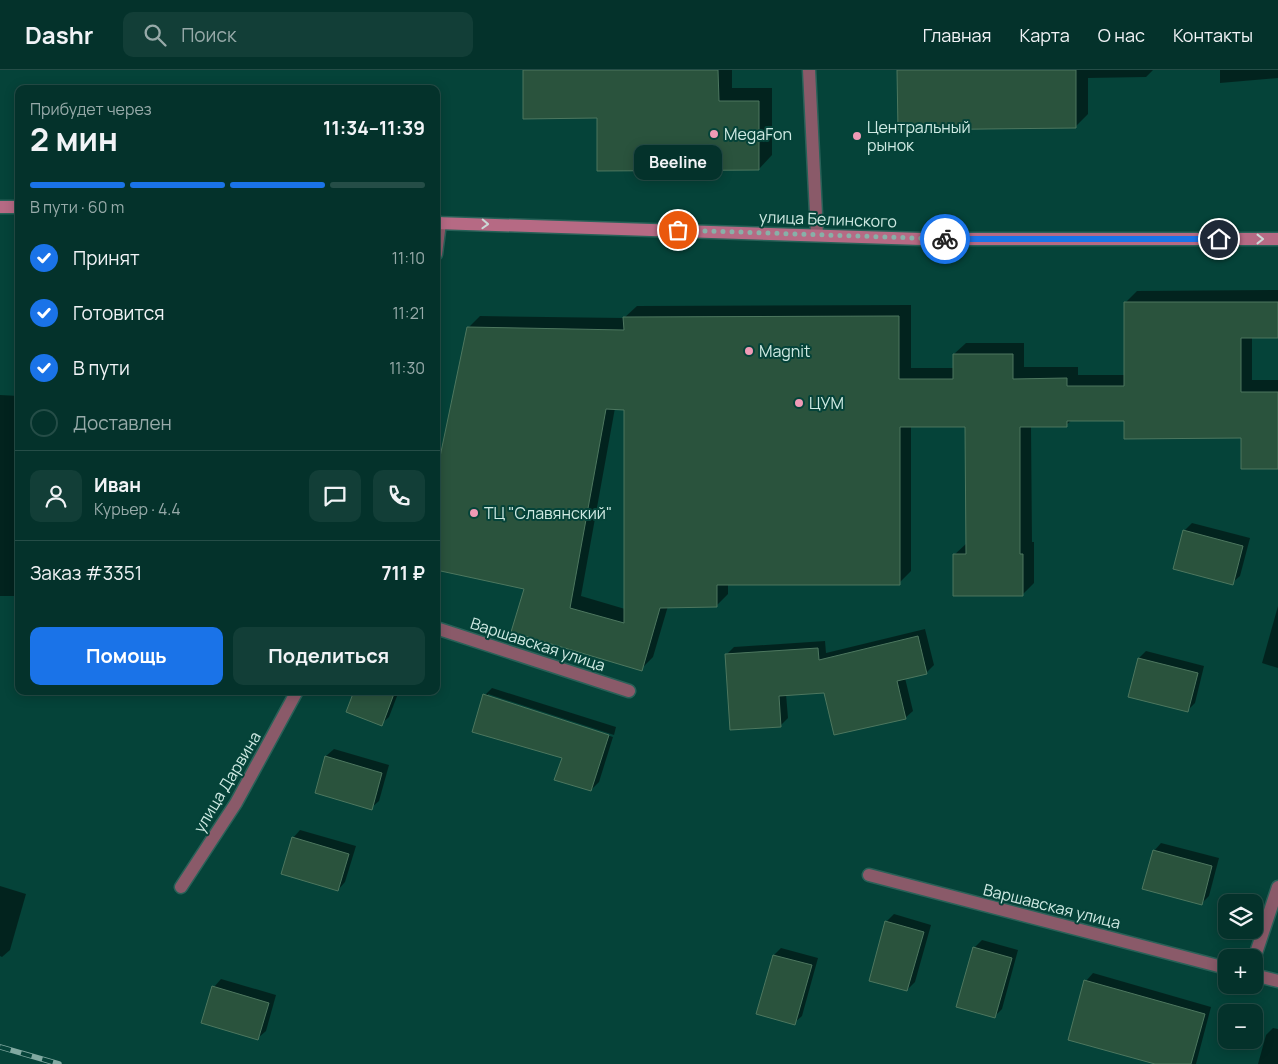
<!DOCTYPE html>
<html lang="ru">
<head>
<meta charset="utf-8">
<style>
  :root { --surface:#04322b; --page:#123e37; --text:#f1f3f6; --muted:#97aaa9; --line:#254d47; --accent:#1a73e8 }
  body { margin:0; font-family:Manrope,sans-serif; background:var(--page); color:var(--text); height:100vh; display:flex; flex-direction:column; font-size:19px; white-space:nowrap }
  * { box-sizing:border-box; margin:0 }
  p { font-size:16px; color:var(--muted) }
  .icon { flex:none; width:28px; height:28px; fill:none; stroke:currentColor; stroke-width:2; stroke-linecap:round; stroke-linejoin:round }
  .map { position:relative; flex:1; overflow:hidden }
  .sheet { position:absolute; left:15px; top:15px; width:425px; height:610px; display:flex; flex-direction:column; background:var(--surface); border-radius:10px; box-shadow:0 2px 12px #0003,0 0 0 1px var(--line) }
  .sheet>* { flex:none }
  .tools { position:absolute; left:1218px; top:824px; display:grid; gap:10px }
  .tools a { display:grid; place-items:center; width:45px; height:45px; border-radius:10px; background:var(--surface); box-shadow:0 2px 12px #0003,0 0 0 1px var(--line); font-size:25px }
  .pin { position:absolute; display:grid; place-items:center; width:42px; height:42px; color:#fff; margin:-21px; border:2px solid #fff; border-radius:50%; box-shadow:0 1px 5px #0007 }
  .courier { position:absolute; display:grid; place-items:center; width:50px; height:50px; margin:-25px; border:4px solid #1a73e8; border-radius:50%; background:#fff; color:#222; box-shadow:0 1px 6px #0007 }
  .bubble { position:absolute; height:35px; border-radius:10px; background:var(--surface); box-shadow:0 2px 12px #0003,0 0 0 1px var(--line); font-size:16px; font-weight:700; line-height:35px; text-align:center }
  .headline em { font-style:normal; font-weight:700 }
  .headline div { display:flex; flex-direction:column-reverse }
  .headline { display:flex; align-items:center; justify-content:space-between; height:85px; padding:0 15px }
  h1 { font-size:32px; font-weight:700; line-height:38px }
  .bar { display:grid; grid-template-columns:repeat(4,1fr); gap:8px 5px; align-content:center; height:60px; padding:0 15px }
  .bar i { height:6px; border-radius:4px; background:var(--line) }
  .bar .on { background:var(--accent) }
  .bar p { grid-column:span 4 }
  .line { display:flex; align-items:center; gap:12px; padding:0 15px; border-top:1px solid var(--line) }
  .line div { flex:1 }
  .round { display:grid; place-items:center; flex:none; width:52px; height:52px; border-radius:10px; background:var(--page) }
  ol { padding:0 15px; list-style:none }
  li { display:flex; align-items:center; gap:15px; height:55px }
  li p { margin-inline-start:auto }
  li .icon { padding:5px; border-radius:50%; background:var(--accent); color:#fff; stroke-width:4 }
  li:last-child { color:var(--muted) }
  li i { width:28px; height:28px; border:2px solid var(--line); border-radius:50% }
  .button { display:flex; gap:10px; margin-top:auto; padding:10px 15px }
  .button a { flex:1; height:58px; border-radius:10px; background:var(--accent); color:#fff; font-size:20px; font-weight:700; line-height:58px; text-align:center }
  .button a+a { background:var(--page); color:var(--text) }
  header { display:flex; align-items:center; gap:30px; box-sizing:border-box; height:70px; padding:0 25px; background:var(--surface); border-bottom:1px solid var(--line) }
  header strong { font-size:24px }
  nav { display:flex; gap:28px; margin-inline-start:auto; font-size:18px }
  .search { width:350px; height:45px; background:var(--page); display:flex; align-items:center; gap:12px; box-sizing:border-box; padding:0 18px; border-radius:10px; color:var(--muted); font-size:19px }
  .map>svg:first-child { display:block }
  .shadow { fill:#0007; fill-rule:evenodd }
  .building { fill:#2a533d; stroke:#4d775f; fill-rule:evenodd }
  .lines { fill:none; stroke-linecap:round; stroke-linejoin:round }
  .street-casing { stroke:#296158; stroke-width:15 }
  .secondary-casing { stroke:#296158; stroke-width:15 }
  .street { stroke:#8a5a69; stroke-width:12 }
  .secondary { stroke:#b66a84; stroke-width:12 }
  .rail-casing { stroke:#81a9a1; stroke-width:5.5 }
  .rail { stroke:#054339; stroke-width:4; stroke-dasharray:11; stroke-linecap:butt }
  .oneway { stroke:#cbd7d5 }
  .done { stroke:#88b0a8; stroke-width:5; stroke-dasharray:0 9 }
  .route { stroke:#1a73e8; stroke-width:6 }
  .poi-dot { fill:#f09ab6; stroke:#054339; stroke-width:2 }
  .labels { text-anchor:middle; stroke-width:4; stroke-linejoin:round; paint-order:stroke }
  .poi-label { font-size:16px; fill:#cfeae3; stroke:#054339; text-anchor:start }
  .street-label { font-size:16px; fill:#cfeae3; stroke:#054339 }
</style>
</head>
<body>
<header>
<strong>Dashr</strong>
<div class="search"><svg class="icon" aria-label="search" viewBox="0 0 24 24"><circle cx="10" cy="10" r="6"/><path d="M15 15l6 6"/></svg>Поиск</div>
<nav><a>Главная</a><a>Карта</a><a>О нас</a><a>Контакты</a></nav>
</header>
<div class="map">
<svg width="1278" height="994" viewBox="0 0 1278 994">
  <rect width="100%" height="100%" fill="#054339"/>
  <g class="shadow">
    <path d="M524,0H732V18H772V85L759,99L598,47Z"/>
    <path d="M898,0H1153L1146,7L1088,8V44L1076,56Z"/>
    <path d="M1220,0H1278V8L1220,13Z"/>
    <path d="M1278,220V267H1252V310H1278V398L1242,367L1126,350H1072L1066,355L1031,356L1032,472H1034V513L1022,525L954,485L967,473V356H911V501L899,513L728,514V524L716,536H668L653,587L641,599L525,518L468,258L480,246L624,248L637,236L911,235V298H954V284L966,273H1024V297H1078V305H1125V233L1137,221ZM615,338L625,339V539L581,526Z"/>
    <path d="M0,325L19,326V526H0Z"/>
    <path d="M1192,453L1250,468L1240,506L1232,513L1184,461Z"/>
    <path d="M1278,536V598L1262,593Z"/>
    <path d="M925,559L934,595L926,603L905,608L913,641L905,648L825,622L786,624L788,648L780,656L726,585L734,577L825,571L826,583Z"/>
    <path d="M1146,581L1204,596L1195,633L1187,641L1139,588Z"/>
    <path d="M492,618L616,657L614,665L488,624V627L613,667L599,712L591,720L563,687L485,625Z"/>
    <path d="M355,621H399L389,647L381,654Z"/>
    <path d="M334,679L389,695L379,731L371,738L326,686Z"/>
    <path d="M300,760L356,776L345,812L338,820L293,768Z"/>
    <path d="M1161,773L1219,788L1209,826L1202,833L1154,781Z"/>
    <path d="M0,816L26,824L10,880L2,887L0,886Z"/>
    <path d="M894,844L931,855L915,912L907,920L870,910L887,851Z"/>
    <path d="M982,870L1018,880L1002,939L995,946L974,878Z"/>
    <path d="M781,878L818,888L802,946L794,953L774,885Z"/>
    <path d="M1093,903L1211,937L1196,994H1157L1086,911Z"/>
    <path d="M221,909L276,925L266,961L258,968L214,917Z"/>
    <path d="M1273,958L1278,959V994H1258L1266,965Z"/>
  </g>
  <g class="building">
    <path d="M523,0H718L719,31H759V100L597,101V48L523,49Z"/>
    <path d="M897,0H1076V58L898,60Z"/>
    <path d="M1124,232H1278V268H1241V322H1278V399H1241V368L1124,369V351H1067V357H1020V484H1023V526H953V484H966L965,357H900V515H717V537L660,538L642,601L511,562L524,519L436,500V406L467,257L624,260L623,247L899,246V309H953V284H1013V309L1067,308V316H1124ZM606,339L624,340V553L570,538Z"/>
    <path d="M1183,460L1243,476L1233,515L1173,499Z"/>
    <path d="M918,566L927,604L897,611L906,649L834,665L824,623L779,626L781,657L730,660L725,584L818,578L819,590Z"/>
    <path d="M1138,588L1198,603L1188,642L1128,627Z"/>
    <path d="M354,621H395L382,656L346,642Z"/>
    <path d="M483,624L609,665L591,721L554,710L562,688L472,662Z"/>
    <path d="M325,686L382,703L372,740L315,723Z"/>
    <path d="M292,767L349,784L338,821L281,804Z"/>
    <path d="M1153,780L1212,796L1202,835L1142,819Z"/>
    <path d="M885,851L924,862L907,921L869,911Z"/>
    <path d="M973,877L1012,888L995,948L956,937Z"/>
    <path d="M773,885L812,895L795,955L756,944Z"/>
    <path d="M1084,910L1205,944L1191,994H1155L1068,970Z"/>
    <path d="M212,916L269,933L258,970L201,953Z"/>
  </g>
  <g class="lines">
    <g class="street-casing">
      <g id="street">
        <path d="M809,0L817,165"/>
        <path d="M436,184L440,153"/>
        <path d="M436,558L629,621"/>
        <path d="M869,805L1226,898"/>
        <path d="M181,817L236,733L297,621"/>
        <path d="M1254,889L1278,817"/>
        <path d="M1254,905L1278,911"/>
      </g>
    </g>
    <g class="secondary-casing">
      <g id="secondary">
        <path d="M0,137H19"/>
        <path d="M436,153L922,169H1278"/>
      </g>
    </g>
    <use href="#street" class="street"/>
    <use href="#secondary" class="secondary"/>
    <g class="rail-casing">
      <path id="rail" d="M0,977L59,994"/>
    </g>
    <use href="#rail" class="rail"/>
  </g>
  <defs><path id="oneway-chevron" d="M-2-3.5L2.5 0L-2 3.5" fill="none" stroke-width="1.6" stroke-linecap="round" stroke-linejoin="round" transform="scale(1.25)"/></defs>
  <g class="oneway">
    <use href="#oneway-chevron" transform="translate(485 154) rotate(2)"/>
    <use href="#oneway-chevron" transform="translate(1260 169)"/>
  </g>
  <g class="lines">
    <path class="done" d="M678,160L945,169"/>
    <path class="route" d="M945,169H1219"/>
  </g>
  <g class="poi-dot">
    <circle cx="714" cy="64" r="5"/>
    <circle cx="857" cy="66" r="5"/>
    <circle cx="749" cy="281" r="5"/>
    <circle cx="799" cy="333" r="5"/>
    <circle cx="474" cy="443" r="5"/>
  </g>
  <g class="labels">
    <g class="poi-label">
      <text x="867" y="63">Центральный<tspan x="867" dy="18">рынок</tspan></text>
      <text x="724" y="70">MegaFon</text>
      <text x="759" y="287">Magnit</text>
      <text x="809" y="339">ЦУМ</text>
      <text x="484" y="449">ТЦ "Славянский"</text>
    </g>
    <g class="street-label">
      <text transform="translate(828 149) rotate(2)" y="6">улица Белинского</text>
      <text transform="translate(538 574) rotate(18)" y="6">Варшавская улица</text>
      <text transform="translate(227 712) rotate(-59)" y="6">улица Дарвина</text>
      <text transform="translate(1052 836) rotate(14)" y="6">Варшавская улица</text>
    </g>
  </g>
</svg>
<div class="tools">
<a><svg class="icon" aria-label="layers" viewBox="0 0 24 24"><path d="M12 4l9 5-9 5-9-5zM3 14l9 5 9-5"/></svg></a>
<a>+</a>
<a>−</a>
</div>
<div class="pin" style="left:678px;top:160px;background:#ea580c"><svg class="icon" aria-label="bag" viewBox="0 0 24 24"><path d="M5 8h14l-1 12H6zM9 8a3 3 0 0 1 6 0"/></svg></div>
<div class="pin" style="left:1219px;top:169px;background:#1f2937"><svg class="icon" aria-label="home" viewBox="0 0 24 24"><path d="M3 11l9-7 9 7M6 9v11h12V9"/></svg></div>
<div class="courier" style="left:945px;top:169px"><svg class="icon" aria-label="bike" viewBox="0 0 24 24"><circle cx="6" cy="16" r="4"/><circle cx="18" cy="16" r="4"/><path d="M6 16l4-8h5l3 8M10 8l3 8H6M13 5h3"/></svg></div>
<div class="bubble" style="left:634px;top:75px;width:88px">Beeline</div>
<section class="sheet">
<div class="headline"><div><h1>2 мин</h1><p>Прибудет через</p></div><em>11:34–11:39</em></div>
<div class="bar"><i class="on"></i><i class="on"></i><i class="on"></i><i></i><p>В пути · 60 m</p></div>
<ol>
<li><svg class="icon" aria-label="check" viewBox="0 0 24 24"><path d="M5 12l5 5 9-10"/></svg>Принят<p>11:10</p></li>
<li><svg class="icon" aria-label="check" viewBox="0 0 24 24"><path d="M5 12l5 5 9-10"/></svg>Готовится<p>11:21</p></li>
<li><svg class="icon" aria-label="check" viewBox="0 0 24 24"><path d="M5 12l5 5 9-10"/></svg>В пути<p>11:30</p></li>
<li><i></i>Доставлен</li>
</ol>
<div class="line" style="height:90px"><a class="round"><svg class="icon" aria-label="person" viewBox="0 0 24 24"><circle cx="12" cy="8" r="4"/><path d="M4 21q1-7 8-7t8 7"/></svg></a><div><b>Иван</b><p>Курьер · 4.4</p></div><a class="round"><svg class="icon" aria-label="chat" viewBox="0 0 24 24"><path d="M4 5h16v11H9l-5 4z"/></svg></a><a class="round"><svg class="icon" aria-label="phone" viewBox="0 0 24 24"><path d="M5 4h4l2 5-3 2q2 4 5 5l2-3 5 2v4C11 20 4 13 5 4z"/></svg></a></div>
<div class="line" style="height:65px"><div>Заказ #3351</div><b>711 ₽</b></div>
<div class="button"><a>Помощь</a><a>Поделиться</a></div>
</section>
</div>
</body>
</html>
